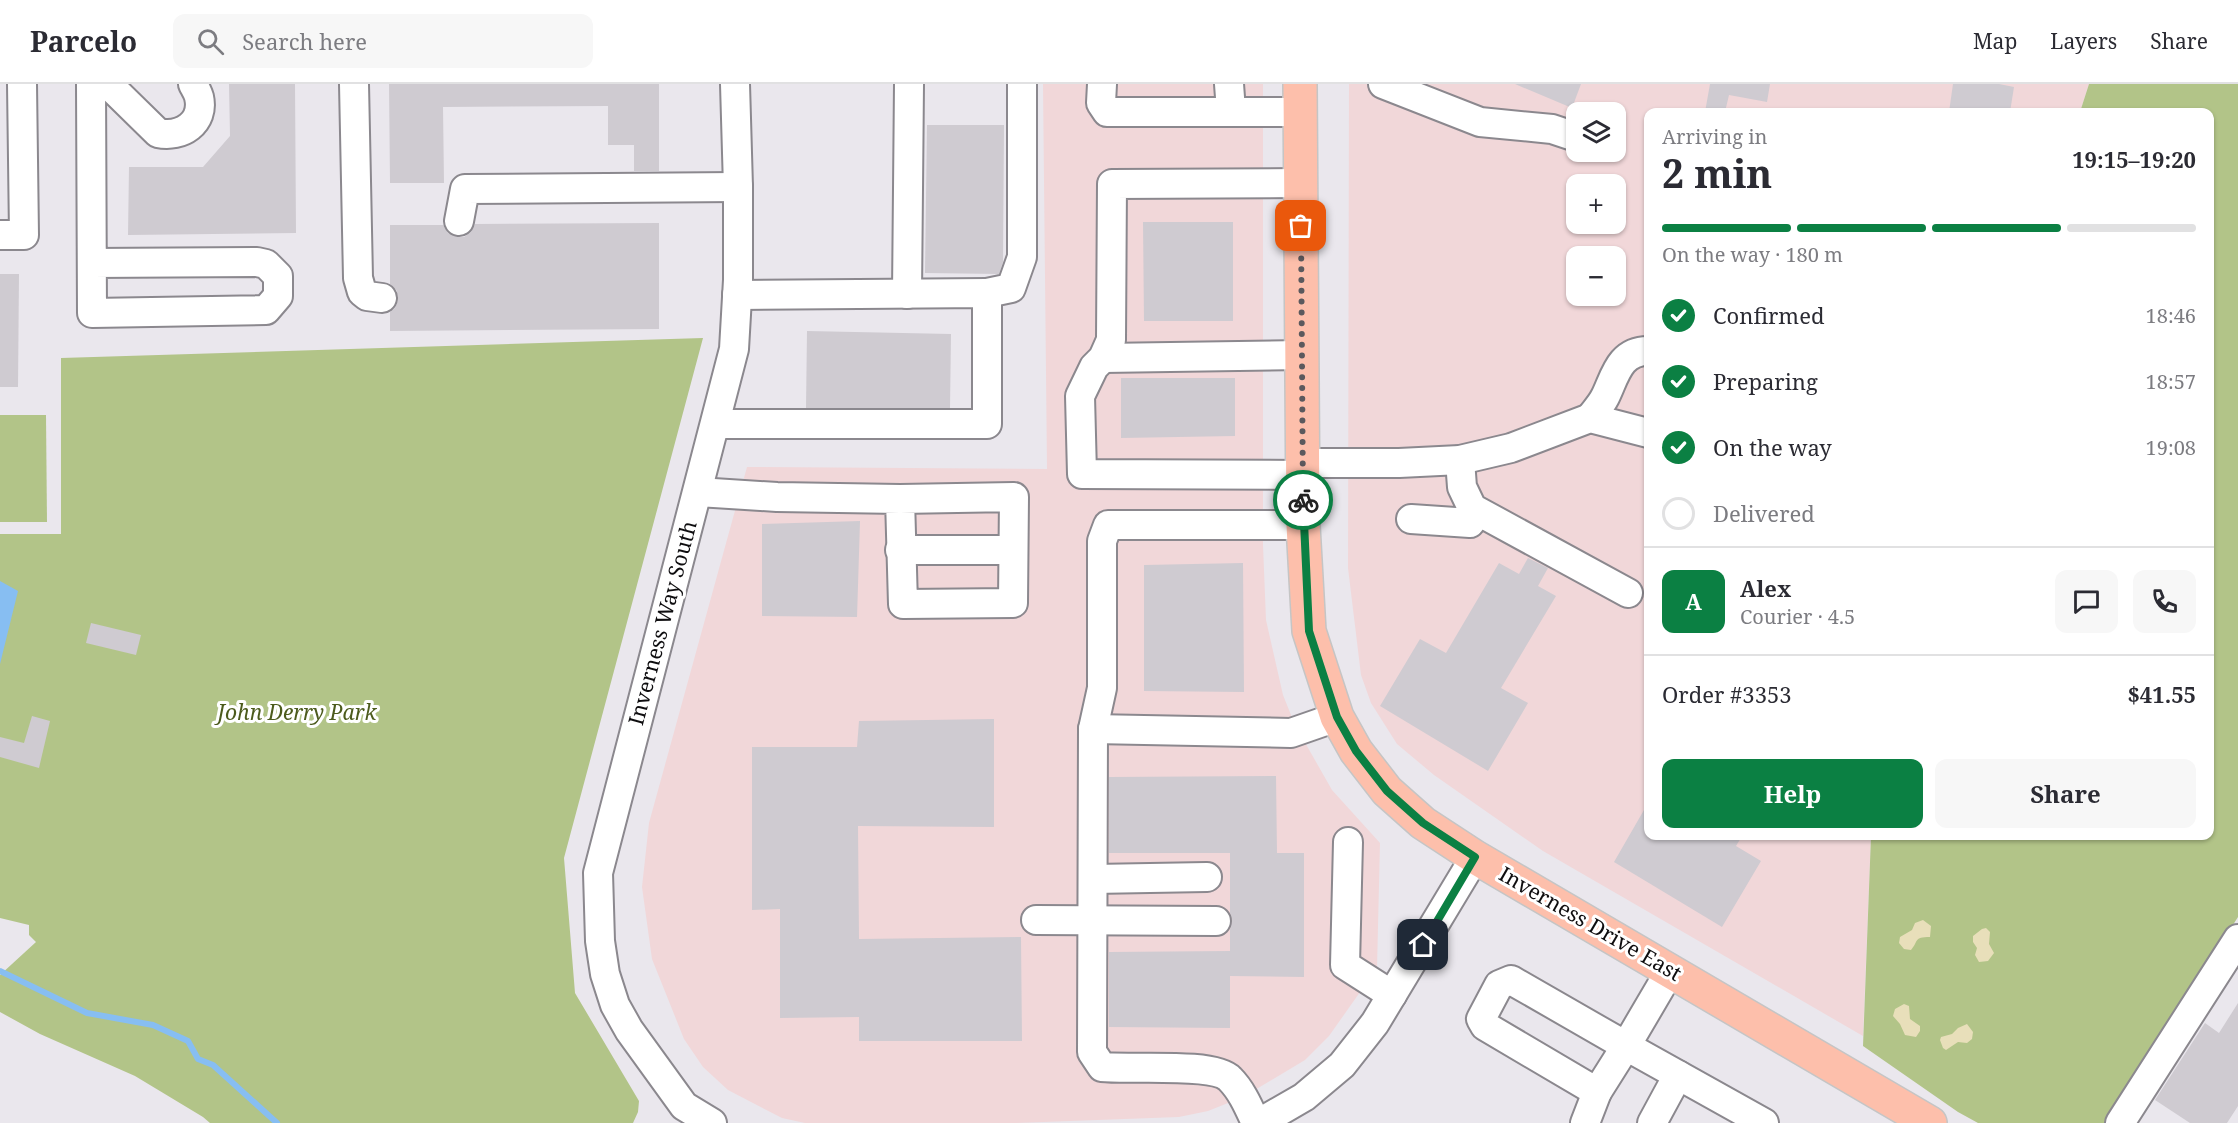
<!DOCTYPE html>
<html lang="en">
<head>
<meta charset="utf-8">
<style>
  :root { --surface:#fff; --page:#f7f7f7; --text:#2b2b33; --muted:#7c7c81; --line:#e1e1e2; --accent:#0b8043 }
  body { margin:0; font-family:"Noto Serif",serif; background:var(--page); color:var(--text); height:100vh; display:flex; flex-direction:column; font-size:22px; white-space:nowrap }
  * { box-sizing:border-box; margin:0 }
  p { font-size:20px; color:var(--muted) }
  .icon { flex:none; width:33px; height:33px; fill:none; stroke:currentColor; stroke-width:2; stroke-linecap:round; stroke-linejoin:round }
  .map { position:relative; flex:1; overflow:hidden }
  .sheet { position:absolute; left:1644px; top:24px; width:570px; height:732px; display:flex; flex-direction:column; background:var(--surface); border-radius:12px; box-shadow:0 2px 4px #0004 }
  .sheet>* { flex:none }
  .fabs { position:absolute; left:1566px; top:18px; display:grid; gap:12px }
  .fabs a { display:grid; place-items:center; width:60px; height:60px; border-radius:12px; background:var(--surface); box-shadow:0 2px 4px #0004; font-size:30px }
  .pin { position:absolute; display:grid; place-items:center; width:51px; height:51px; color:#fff; margin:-26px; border-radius:12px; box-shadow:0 3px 9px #0006 }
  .courier { position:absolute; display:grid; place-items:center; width:60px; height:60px; margin:-30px; border:4px solid #0b8043; border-radius:50%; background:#fff; color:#222; box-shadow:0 2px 8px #0007 }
  .overview em { font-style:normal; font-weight:700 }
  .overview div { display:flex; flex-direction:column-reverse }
  .overview { display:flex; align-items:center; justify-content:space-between; height:102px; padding:0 18px }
  h1 { font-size:39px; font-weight:700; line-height:45px }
  .bar { display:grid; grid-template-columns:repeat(4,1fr); gap:9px 6px; align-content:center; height:72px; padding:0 18px }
  .bar i { height:8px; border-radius:4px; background:var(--line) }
  .bar .active { background:var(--accent) }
  .bar p { grid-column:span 4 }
  .line { display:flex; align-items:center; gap:15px; padding:0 18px; border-top:2px solid var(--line) }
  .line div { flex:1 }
  .round { display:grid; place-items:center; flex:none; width:63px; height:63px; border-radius:12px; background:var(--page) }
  ol { padding:0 18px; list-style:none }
  li { display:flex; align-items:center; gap:18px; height:66px }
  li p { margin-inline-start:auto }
  li .icon { padding:6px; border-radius:50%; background:var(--accent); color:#fff; stroke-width:4 }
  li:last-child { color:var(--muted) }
  li i { width:33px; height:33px; border:3px solid var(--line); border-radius:50% }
  .action { display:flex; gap:12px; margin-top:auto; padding:12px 18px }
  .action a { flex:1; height:69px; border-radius:12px; background:var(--accent); color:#fff; font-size:24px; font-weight:700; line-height:69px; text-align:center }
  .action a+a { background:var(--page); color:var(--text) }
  header { display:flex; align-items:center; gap:36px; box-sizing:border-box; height:84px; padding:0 30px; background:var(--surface); border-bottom:2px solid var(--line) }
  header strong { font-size:28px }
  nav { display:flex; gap:33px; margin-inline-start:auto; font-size:21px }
  .search { width:420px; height:54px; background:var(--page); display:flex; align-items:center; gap:15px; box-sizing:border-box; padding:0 21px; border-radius:12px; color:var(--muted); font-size:22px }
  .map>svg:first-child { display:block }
  .commercial { fill:#f1d7d9; fill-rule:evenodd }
  .green { fill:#b2c488 }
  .sand { fill:#e8dfba }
  .water { fill:#87bef2 }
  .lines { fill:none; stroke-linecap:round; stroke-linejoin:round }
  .stream { stroke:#87bef2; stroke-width:6 }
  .building { fill:#cfcbd1 }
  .minor-casing { stroke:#8b888e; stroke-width:32 }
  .major-casing { stroke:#c5c5c5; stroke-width:36 }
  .minor { stroke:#fff; stroke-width:28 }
  .major { stroke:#fdbfab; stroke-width:33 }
  .done { stroke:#5b595d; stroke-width:6; stroke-dasharray:0 10.8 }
  .route { stroke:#0b8043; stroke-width:8 }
  .labels { text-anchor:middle; stroke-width:6; stroke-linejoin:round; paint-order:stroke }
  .street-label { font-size:21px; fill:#0e0d0f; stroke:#fff }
  .park-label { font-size:21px; font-style:italic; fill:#4c5b1d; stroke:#fff }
</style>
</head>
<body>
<header>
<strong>Parcelo</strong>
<div class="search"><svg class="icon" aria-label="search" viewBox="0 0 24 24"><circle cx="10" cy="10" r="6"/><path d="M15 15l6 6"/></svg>Search here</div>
<nav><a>Map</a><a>Layers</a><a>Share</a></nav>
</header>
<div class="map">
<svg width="2238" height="1039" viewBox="0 0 2238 1039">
  <rect width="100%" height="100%" fill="#eae7ed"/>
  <g class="commercial">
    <path d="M1043,0H1263V461L1266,536L1283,611L1295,641L1332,706L1380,759L1377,884L1329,952L1305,976L1243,1013L1208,1027L1179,1033L1016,1039H805L782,1034L728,1006L703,983L684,955L652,875L642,803L649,739L747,383L1047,385Z"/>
    <path d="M1349,0H2089L2080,28H1648V752H1871L1863,952L1543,767L1434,691L1397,660L1371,619L1361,591L1348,484ZM1576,28H1616V68H1576ZM1576,100H1616V140H1576ZM1576,172H1616V212H1576Z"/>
  </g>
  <g class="green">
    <path d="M2089,0H2238V833L2106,1039H1978L1958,1028L1863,962L1871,752H2210V28H2080Z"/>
    <path d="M703,254L564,774L575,909L639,1017L638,1028L633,1039H210L203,1033L135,992L40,950L0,928V891L36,858L29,851V841L0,834V450H61V274Z"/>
    <path d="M0,331H46L47,438H0Z"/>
  </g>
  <g class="sand">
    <path d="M1923,836L1931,842L1930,853C1913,853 1919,857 1911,866L1904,865L1899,859L1900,853L1912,846L1915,839Z"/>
    <path d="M1986,844L1990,848L1989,860L1994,869L1988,877L1979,878L1975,871L1977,864L1973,858V852L1982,845Z"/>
    <path d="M1904,920L1909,922L1910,935L1920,942V947L1916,953L1905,951L1900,940L1893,932L1895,925Z"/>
    <path d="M1967,940L1973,948L1972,955L1967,959L1958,958L1946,966L1943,964L1940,956L1941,953L1952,950L1958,944Z"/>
  </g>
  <path class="water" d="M0,497L18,507L0,580Z"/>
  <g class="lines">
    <path class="stream" d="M0,887L87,929L153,941L188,957L198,975L213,981L277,1039"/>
  </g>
  <g class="building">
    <path d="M229,0H295L296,149L128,151L129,83H203L230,52Z"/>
    <path d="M389,0H659V87H634V61H608V22L443,23L444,99H390Z"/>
    <path d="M1515,0H1581L1572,24Z"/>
    <path d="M1710,0H1770L1767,18L1729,11L1725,28H1705Z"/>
    <path d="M1953,0H1999L2014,3L2010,28H1949Z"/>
    <path d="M927,41H1004L1003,178L999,190L925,189Z"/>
    <path d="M1143,138H1233V237H1144Z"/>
    <path d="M659,139V245L390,247V228L395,224L398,216L397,207L390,200V141H443L448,149L457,153H464L471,148L475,140Z"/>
    <path d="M0,190H19L18,303H0Z"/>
    <path d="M807,247L951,250L950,324H806Z"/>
    <path d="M1121,294H1235V352L1121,354Z"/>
    <path d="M860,437L857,533L762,532V440Z"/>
    <path d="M1528,474L1548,484L1538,502L1556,512L1501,604L1528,619L1488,687L1380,622L1420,555L1446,569L1499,479L1519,490Z"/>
    <path d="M1243,479L1244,608L1144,607V481Z"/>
    <path d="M91,539L141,551L136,571L86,559Z"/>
    <path d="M32,632L50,637L39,684L0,673V653L24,659Z"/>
    <path d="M994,635V743L858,742L859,855L1021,853L1022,957H859V933L780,934V825L752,826V663H857L859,637Z"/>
    <path d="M1276,692L1277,769H1304V893L1230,892V944L1109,943V868L1230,867V845L1232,837L1230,829V769H1109V693Z"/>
    <path d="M1648,719V752H1742L1736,762L1761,777L1722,843L1614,778Z"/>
    <path d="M2238,919V1022L2227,1039H2190L2155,1016L2205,939L2219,949Z"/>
  </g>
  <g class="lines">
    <g class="minor-casing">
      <g id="minor">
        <path d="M91,0L92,229L266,226L278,212V192L266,180L257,178L92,179"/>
        <path d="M108,0L158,49C181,54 205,39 199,13C198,9 195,4 193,0"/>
        <path d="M354,0L358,194L362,208L367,212L382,214"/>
        <path d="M1102,0L1101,19L1107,28H1300"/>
        <path d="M1229,0L1231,27"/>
        <path d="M1383,0L1480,38L1552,45L1576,53"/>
        <path d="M1300,99L1112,100L1111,256L1103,274L1094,283L1080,312L1082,390L1303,391"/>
        <path d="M459,137L465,105L738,103"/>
        <path d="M0,151H24L22,0"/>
        <path d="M987,209L1011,204L1022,173V0"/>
        <path d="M907,210L909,0"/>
        <path d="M1103,274L1302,271"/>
        <path d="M1590,334C1595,327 1601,321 1605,313C1615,293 1619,267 1648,267"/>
        <path d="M716,340H987V209L737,211"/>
        <path d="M1460,376L1462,403L1472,424L1628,509"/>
        <path d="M1303,379H1399L1460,376L1511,364L1590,334L1648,349"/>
        <path d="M698,408L777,413L900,415L903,520L1013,519L1014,413L900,415"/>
        <path d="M1411,435L1470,439L1478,428"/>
        <path d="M900,466H1013"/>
        <path d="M1093,645L1291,649L1337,633"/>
        <path d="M1348,758L1345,881L1392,911"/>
        <path d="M1093,795L1207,793"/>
        <path d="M1036,836L1216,837"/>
        <path d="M1670,887L1626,962L1764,1039"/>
        <path d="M1511,896L1626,962L1597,1008L1485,942L1481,935L1499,901Z"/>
        <path d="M712,1039L684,1022L629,946L615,921L605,890L600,857L598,789L734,265L738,196V103L735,0"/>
        <path d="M1256,1039C1249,1024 1242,1007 1230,995C1214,978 1129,986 1102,983L1092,968L1093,645L1102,604V457L1108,441H1303"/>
        <path d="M1259,1039L1304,1013L1342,981L1375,939L1475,773"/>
        <path d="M1585,1039L1597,1008"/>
        <path d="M1652,1039L1678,991"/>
        <path d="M2120,1039L2238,855"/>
      </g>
    </g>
    <g class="major-casing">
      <path id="major" d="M1300,0L1303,441L1309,547L1337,633L1356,667L1387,707L1423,739L1475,773L1930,1039"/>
    </g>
    <use href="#minor" class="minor"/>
    <use href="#major" class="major"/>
  </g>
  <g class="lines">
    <path class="done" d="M1301,142L1303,416"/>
    <path class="route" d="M1303,416L1309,547L1337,633L1356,667L1387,707L1423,739L1475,773L1423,861"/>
  </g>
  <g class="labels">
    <g class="street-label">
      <text transform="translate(663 539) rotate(-75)" y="7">Inverness Way South</text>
      <text transform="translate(1590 840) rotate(30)" y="7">Inverness Drive East</text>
    </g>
    <g class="park-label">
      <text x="297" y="636">John Derry Park</text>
    </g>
  </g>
</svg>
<div class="fabs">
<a><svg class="icon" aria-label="layers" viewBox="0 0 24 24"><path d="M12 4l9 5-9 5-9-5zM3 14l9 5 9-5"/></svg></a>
<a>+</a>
<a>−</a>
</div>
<div class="pin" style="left:1301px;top:142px;background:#ea580c"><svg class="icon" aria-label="bag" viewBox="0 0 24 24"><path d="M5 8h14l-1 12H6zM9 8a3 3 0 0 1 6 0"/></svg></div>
<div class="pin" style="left:1423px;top:861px;background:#1f2937"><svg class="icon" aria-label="home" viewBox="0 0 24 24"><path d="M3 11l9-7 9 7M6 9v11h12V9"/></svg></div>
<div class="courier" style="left:1303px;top:416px"><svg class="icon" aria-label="bike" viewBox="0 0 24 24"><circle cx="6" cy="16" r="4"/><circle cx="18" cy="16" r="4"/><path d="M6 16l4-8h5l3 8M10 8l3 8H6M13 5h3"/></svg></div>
<section class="sheet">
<div class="overview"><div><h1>2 min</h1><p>Arriving in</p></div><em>19:15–19:20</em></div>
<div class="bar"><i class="active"></i><i class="active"></i><i class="active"></i><i></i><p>On the way · 180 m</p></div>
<ol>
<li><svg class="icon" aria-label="check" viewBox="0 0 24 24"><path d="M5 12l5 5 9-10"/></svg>Confirmed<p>18:46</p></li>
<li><svg class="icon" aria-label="check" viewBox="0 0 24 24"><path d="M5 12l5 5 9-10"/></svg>Preparing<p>18:57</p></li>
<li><svg class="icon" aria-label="check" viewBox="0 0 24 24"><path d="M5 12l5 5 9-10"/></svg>On the way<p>19:08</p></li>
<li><i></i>Delivered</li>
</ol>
<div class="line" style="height:108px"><b class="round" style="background:var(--accent);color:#fff">A</b><div><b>Alex</b><p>Courier · 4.5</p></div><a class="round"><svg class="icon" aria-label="chat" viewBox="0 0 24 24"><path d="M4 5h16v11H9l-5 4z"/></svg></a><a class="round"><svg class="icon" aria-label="phone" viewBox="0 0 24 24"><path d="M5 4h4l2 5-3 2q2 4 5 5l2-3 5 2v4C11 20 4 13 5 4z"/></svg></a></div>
<div class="line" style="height:78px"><div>Order #3353</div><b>$41.55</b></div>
<div class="action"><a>Help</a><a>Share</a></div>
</section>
</div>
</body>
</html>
